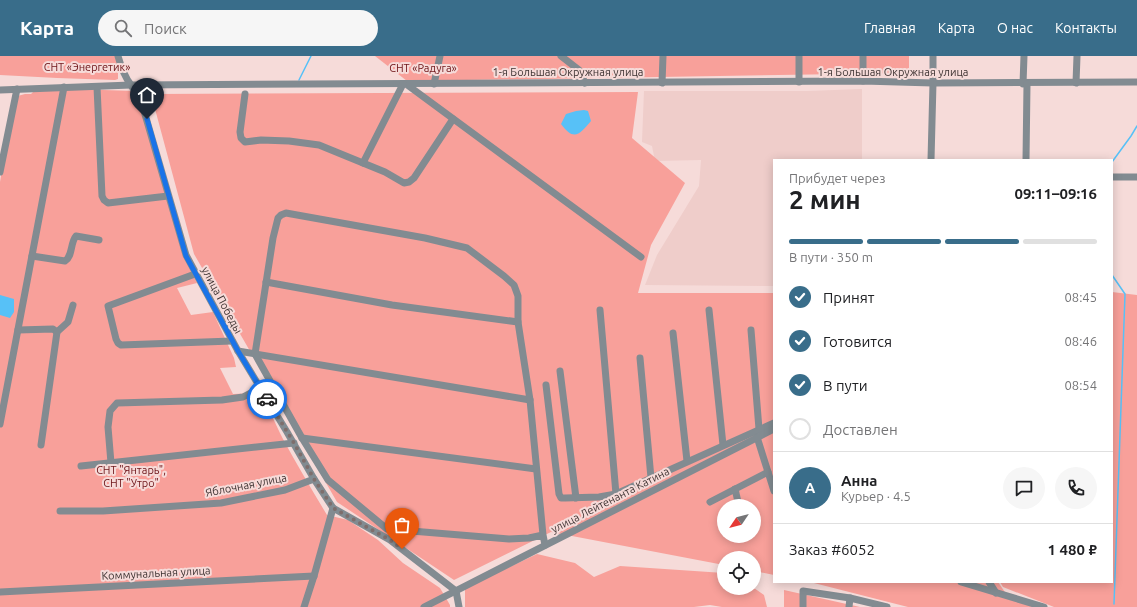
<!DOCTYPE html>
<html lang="ru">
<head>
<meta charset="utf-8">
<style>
  :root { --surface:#fff; --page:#f6f6f6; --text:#202124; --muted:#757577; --line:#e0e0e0; --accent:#396d8a }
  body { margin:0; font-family:Ubuntu,sans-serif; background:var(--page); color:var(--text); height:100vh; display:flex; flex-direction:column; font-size:15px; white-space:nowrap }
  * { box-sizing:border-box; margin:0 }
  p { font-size:13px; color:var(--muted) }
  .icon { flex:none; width:22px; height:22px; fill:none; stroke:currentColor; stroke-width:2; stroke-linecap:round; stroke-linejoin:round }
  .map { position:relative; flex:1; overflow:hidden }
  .details { position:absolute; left:773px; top:103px; width:340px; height:424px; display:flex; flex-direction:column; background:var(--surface); border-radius:0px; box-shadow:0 2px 10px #0003 }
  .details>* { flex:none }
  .needle { width:26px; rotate:235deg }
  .controls { position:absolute; left:717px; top:443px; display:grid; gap:8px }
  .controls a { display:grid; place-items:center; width:44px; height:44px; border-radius:50%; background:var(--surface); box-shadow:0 2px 10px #0003; font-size:20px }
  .pin { position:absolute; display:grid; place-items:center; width:34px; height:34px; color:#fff; margin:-41px -17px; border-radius:50% 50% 50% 0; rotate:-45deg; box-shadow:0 0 4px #0007 }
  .pin .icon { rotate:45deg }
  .courier { position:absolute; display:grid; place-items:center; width:40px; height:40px; margin:-20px; border:3px solid #1a73e8; border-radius:50%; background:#fff; color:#222; box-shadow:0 1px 5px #0007 }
  .overview em { font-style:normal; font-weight:600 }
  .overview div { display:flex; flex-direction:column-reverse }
  .overview { display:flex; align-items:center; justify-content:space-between; height:68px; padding:0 16px }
  h1 { font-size:26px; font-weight:600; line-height:30px }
  .bar { display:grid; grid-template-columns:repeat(4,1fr); gap:6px 4px; align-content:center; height:48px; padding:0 16px }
  .bar i { height:5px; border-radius:3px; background:var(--line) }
  .bar .selected { background:var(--accent) }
  .bar p { grid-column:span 4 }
  .line { display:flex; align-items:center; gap:10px; padding:0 16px; border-top:1px solid var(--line) }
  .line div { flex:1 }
  .round { display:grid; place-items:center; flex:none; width:42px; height:42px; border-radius:21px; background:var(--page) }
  ol { padding:0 16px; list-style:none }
  li { display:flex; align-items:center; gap:12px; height:44px }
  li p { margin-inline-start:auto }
  li .icon { padding:4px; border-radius:50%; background:var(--accent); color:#fff; stroke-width:4 }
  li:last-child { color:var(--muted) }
  li i { width:22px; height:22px; border:2px solid var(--line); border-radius:50% }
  header { display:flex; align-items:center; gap:24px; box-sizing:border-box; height:56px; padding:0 20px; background:var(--accent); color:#fff }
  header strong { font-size:19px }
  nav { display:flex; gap:22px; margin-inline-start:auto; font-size:14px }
  .search { width:280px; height:36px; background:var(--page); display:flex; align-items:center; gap:10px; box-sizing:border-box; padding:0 14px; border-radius:22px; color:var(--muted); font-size:15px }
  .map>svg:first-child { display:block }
  .built { fill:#efcdca }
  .green { fill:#f8a09a; fill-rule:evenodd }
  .water { fill:#57c1f7 }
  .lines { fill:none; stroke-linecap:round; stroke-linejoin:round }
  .stream { stroke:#57c1f7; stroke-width:1.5 }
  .minor { stroke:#828b91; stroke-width:7 }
  .done { stroke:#7e6e6c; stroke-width:4; stroke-dasharray:0 7.2 }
  .route { stroke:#1a73e8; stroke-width:5 }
  .labels { text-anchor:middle; stroke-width:4; stroke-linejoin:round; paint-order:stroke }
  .park-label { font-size:11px; fill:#6e1519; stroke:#f6dbd9 }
  .street-label { font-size:11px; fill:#3e3332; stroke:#f6dbd9 }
</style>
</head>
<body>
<header>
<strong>Карта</strong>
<div class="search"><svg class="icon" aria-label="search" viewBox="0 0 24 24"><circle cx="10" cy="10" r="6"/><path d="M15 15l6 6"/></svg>Поиск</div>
<nav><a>Главная</a><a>Карта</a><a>О нас</a><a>Контакты</a></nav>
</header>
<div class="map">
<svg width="1137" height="551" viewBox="0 0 1137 551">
  <rect width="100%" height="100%" fill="#f6dbd9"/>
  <path class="built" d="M862,33V104H774V230L645,229L657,199L699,130L701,104L655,105L652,90L642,86L644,35H807Z"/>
  <g class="green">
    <path d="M0,0H116L118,9V23L115,24C76,23 38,21 0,19Z"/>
    <path d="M375,0H909V17L407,25Z"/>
    <path d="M71,33L135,35L188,208L197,227L177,232L191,259L213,256L234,302L236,311L220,312L233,338L257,337C269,350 275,368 283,383C297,409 312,434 327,459L348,464L378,484L403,507L440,532L450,549V551H0V126L14,41L25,38H31L34,35Z"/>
    <path d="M638,36L632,82L685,127L651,189L638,237H774V519L754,515V502H724V509L551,476L454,524L337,446L194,198L151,38ZM724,450H754V480H724Z"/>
    <path d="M1112,236L1137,239V551H1054L1003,531L1000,526H1112Z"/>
    <path d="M537,498L575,507L594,521L620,510L724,517V532H754L764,539L767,551H722L710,549L694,551H465V532Z"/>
    <path d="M810,526H998L1009,542L1036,551H908Z"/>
    <path d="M784,534L860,551H784Z"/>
  </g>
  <g class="water">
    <path d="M584,54L588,55L591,65C580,78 574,86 561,68L566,58L576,55Z"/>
    <path d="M0,239L14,243V256L10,262L0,259Z"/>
  </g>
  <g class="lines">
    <g class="stream">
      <path d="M299,24L311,0"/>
      <path d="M1112,106L1131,80L1137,70"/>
      <path d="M1112,219L1125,238L1114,548"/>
    </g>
    <g class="minor">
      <path d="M118,0C121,11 124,20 131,29C135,36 139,40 142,48L186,199L238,295L287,376L314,423L333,452L390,484L456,535L459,551"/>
      <path d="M561,0L579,14L585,27"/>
      <path d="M799,0V26"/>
      <path d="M863,0V25"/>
      <path d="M662,27L663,0"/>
      <path d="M1076,27L1077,0"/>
      <path d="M406,28L641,201"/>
      <path d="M434,28L440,0"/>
      <path d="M1023,28L1024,0"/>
      <path d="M97,31L102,140L104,144L108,147L168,140"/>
      <path d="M0,34L131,29L863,25L933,27L1137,26"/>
      <path d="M245,38L240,76L241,82L245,86L261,84L289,85L319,89L385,116L404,127L409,126L414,122L453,63"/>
      <path d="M931,104L933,27V0"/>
      <path d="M1026,104L1027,28"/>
      <path d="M363,107L403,28"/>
      <path d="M0,116L17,33"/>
      <path d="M1112,121H1137"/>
      <path d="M32,200L65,205C73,200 70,187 76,180L99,184"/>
      <path d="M195,218L108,250L116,283L118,287L121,289L232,285"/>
      <path d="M266,226L392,249L518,266"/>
      <path d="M600,254L616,438"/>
      <path d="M709,254L723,389"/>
      <path d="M18,274L53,273L57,276"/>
      <path d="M751,274L759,373"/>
      <path d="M673,277L687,405"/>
      <path d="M238,295L530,344"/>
      <path d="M640,302L651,422"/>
      <path d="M560,315L576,442"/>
      <path d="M546,329L559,438L561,442H565L599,441L616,438L774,367"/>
      <path d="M0,368L64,31"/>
      <path d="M757,381L774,435"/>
      <path d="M302,382L536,413"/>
      <path d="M41,389L57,276L68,266L73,249"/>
      <path d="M111,407L108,371L110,355L117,347L222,344L243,341L260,332"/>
      <path d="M81,410L294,387"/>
      <path d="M735,433L739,450"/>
      <path d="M710,446L768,416"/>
      <path d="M60,455H103L221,447L285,434L314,423"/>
      <path d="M543,479L530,344L518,266V240L514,229L504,220L467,192L425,182L286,157L281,159L278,162L273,182L255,298L302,382L328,424L387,473L509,483L529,482L543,479L545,489"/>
      <path d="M961,526L1044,551"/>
      <path d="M989,526L996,537"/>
      <path d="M0,536L314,520"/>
      <path d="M304,551L314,520L333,452"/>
      <path d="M424,551L774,373"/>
      <path d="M803,551V535L850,542L887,551"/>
      <path d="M849,551L850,542"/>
    </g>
  </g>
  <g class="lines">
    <path class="done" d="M267,343L294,387L314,423L333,452L390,484L402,493"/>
    <path class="route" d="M147,63L186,200L238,295L267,343"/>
  </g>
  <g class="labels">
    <g class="park-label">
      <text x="87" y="15">СНТ «Энергетик»</text>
      <text x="423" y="16">СНТ «Радуга»</text>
      <text x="131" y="418">СНТ "Янтарь",<tspan x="131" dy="13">СНТ "Утро"</tspan></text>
    </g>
    <g class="street-label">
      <text x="568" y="20">1-я Большая Окружная улица</text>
      <text x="893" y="20">1-я Большая Окружная улица</text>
      <text transform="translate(222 244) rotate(62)" y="4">улица Победы</text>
      <text transform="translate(246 429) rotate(-11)" y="4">Яблочная улица</text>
      <text transform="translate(610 444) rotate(-27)" y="4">улица Лейтенанта Катина</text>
      <text transform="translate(156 517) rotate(-3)" y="4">Коммунальная улица</text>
    </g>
  </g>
</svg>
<div class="controls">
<a><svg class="needle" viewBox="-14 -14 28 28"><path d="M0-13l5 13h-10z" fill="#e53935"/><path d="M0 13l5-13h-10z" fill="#757577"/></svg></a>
<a><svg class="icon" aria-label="locate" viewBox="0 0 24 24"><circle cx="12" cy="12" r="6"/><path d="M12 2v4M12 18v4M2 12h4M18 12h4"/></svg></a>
</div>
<div class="pin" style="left:402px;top:493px;background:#ea580c"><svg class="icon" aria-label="bag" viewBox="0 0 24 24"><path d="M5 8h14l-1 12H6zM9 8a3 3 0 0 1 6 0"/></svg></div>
<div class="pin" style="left:147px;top:63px;background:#1f2937"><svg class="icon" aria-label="home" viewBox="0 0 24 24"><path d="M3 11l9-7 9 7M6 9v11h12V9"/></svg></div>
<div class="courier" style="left:267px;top:343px"><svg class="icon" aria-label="car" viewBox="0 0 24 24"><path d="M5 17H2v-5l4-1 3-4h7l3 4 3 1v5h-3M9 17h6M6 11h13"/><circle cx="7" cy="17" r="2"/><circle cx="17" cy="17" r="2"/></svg></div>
<section class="details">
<div class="overview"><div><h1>2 мин</h1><p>Прибудет через</p></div><em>09:11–09:16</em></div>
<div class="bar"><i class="selected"></i><i class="selected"></i><i class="selected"></i><i></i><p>В пути · 350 m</p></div>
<ol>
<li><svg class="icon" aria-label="check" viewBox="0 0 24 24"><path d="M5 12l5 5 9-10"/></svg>Принят<p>08:45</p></li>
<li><svg class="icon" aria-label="check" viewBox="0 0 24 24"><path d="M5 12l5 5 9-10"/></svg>Готовится<p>08:46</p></li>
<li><svg class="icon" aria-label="check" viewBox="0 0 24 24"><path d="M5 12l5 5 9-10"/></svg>В пути<p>08:54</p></li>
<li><i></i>Доставлен</li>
</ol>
<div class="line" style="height:72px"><b class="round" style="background:var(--accent);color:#fff">А</b><div><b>Анна</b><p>Курьер · 4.5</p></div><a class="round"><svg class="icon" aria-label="chat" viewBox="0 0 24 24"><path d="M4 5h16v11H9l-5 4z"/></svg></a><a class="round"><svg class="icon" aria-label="phone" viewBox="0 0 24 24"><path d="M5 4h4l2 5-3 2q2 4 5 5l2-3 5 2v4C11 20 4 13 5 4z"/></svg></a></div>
<div class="line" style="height:52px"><div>Заказ #6052</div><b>1 480 ₽</b></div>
</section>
</div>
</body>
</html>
